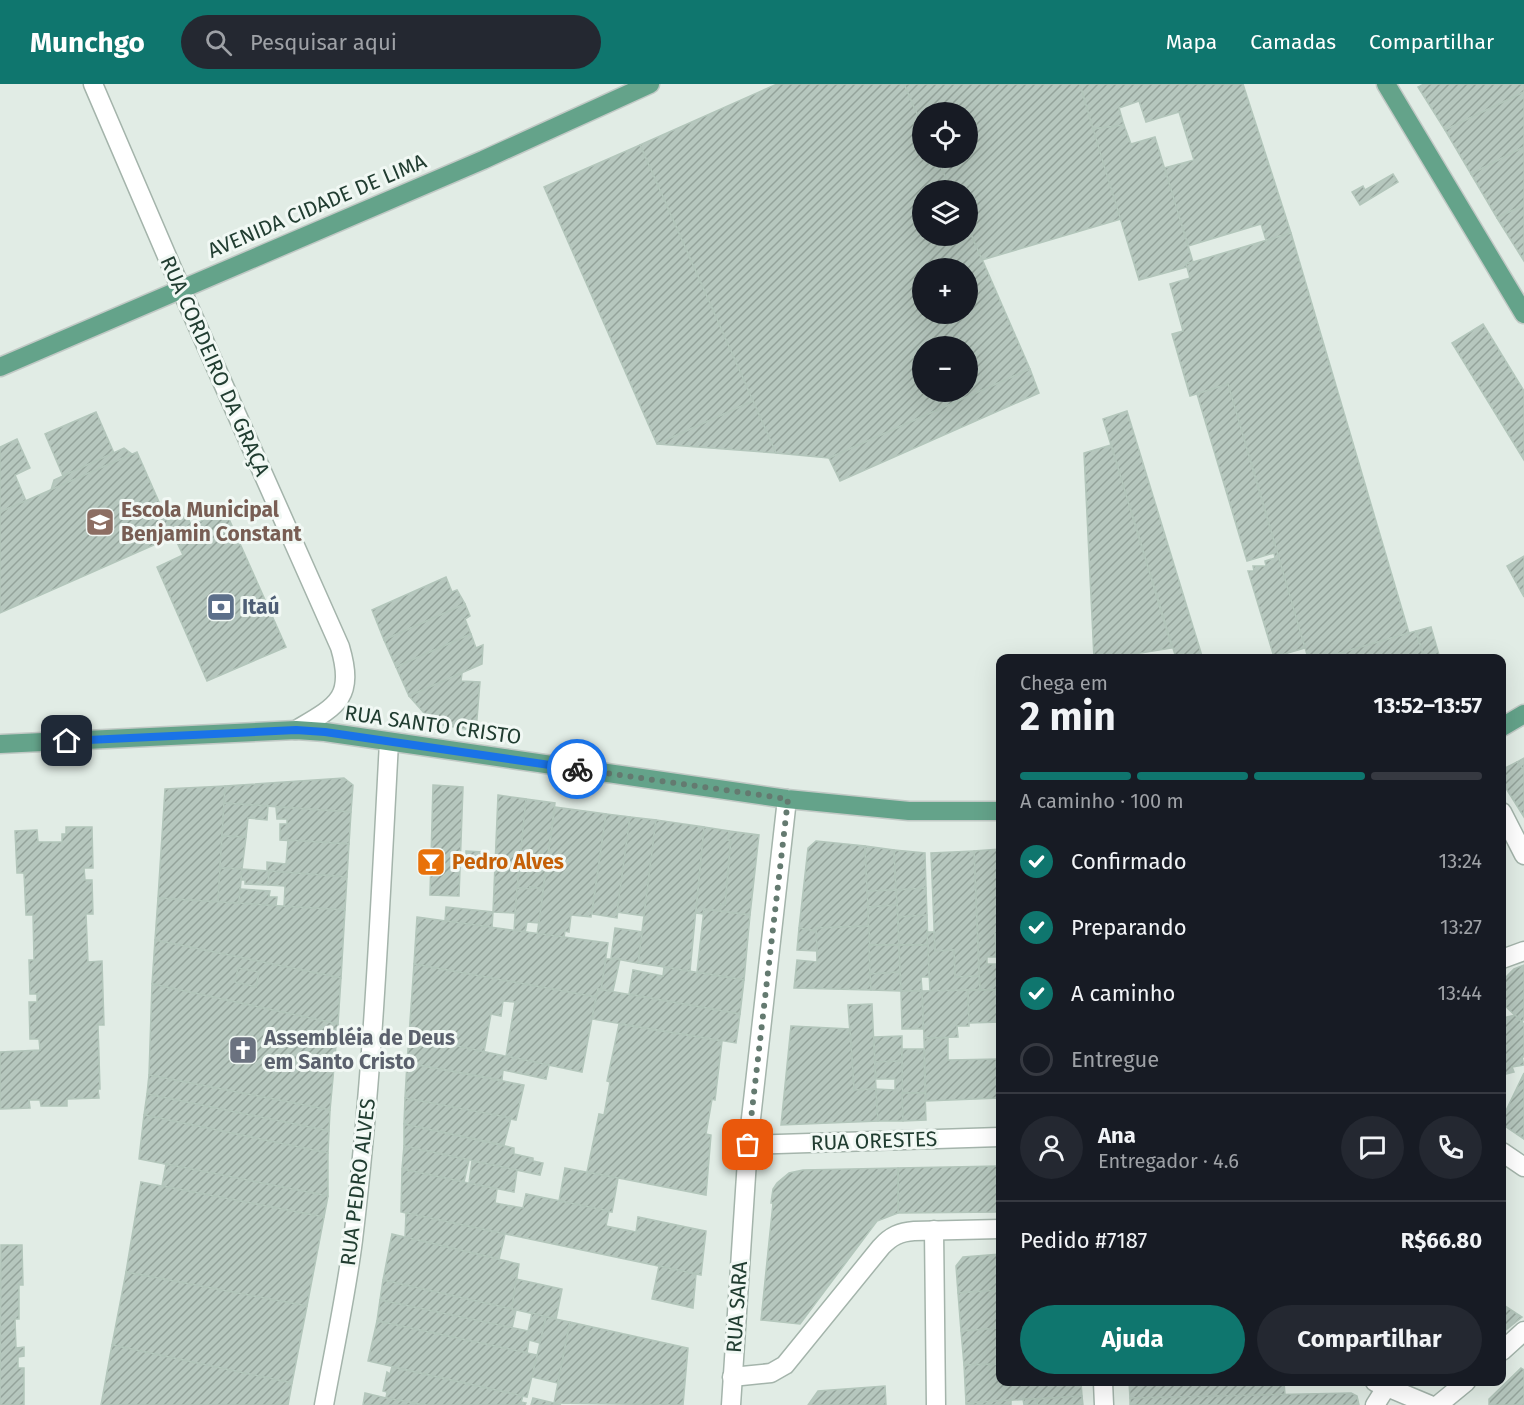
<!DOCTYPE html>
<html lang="pt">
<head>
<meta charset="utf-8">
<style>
  :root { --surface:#171b24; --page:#242831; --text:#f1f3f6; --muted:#9ea1a6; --line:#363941; --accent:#0f766e }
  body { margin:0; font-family:"Fira Sans",sans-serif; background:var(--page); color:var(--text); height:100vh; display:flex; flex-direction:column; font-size:22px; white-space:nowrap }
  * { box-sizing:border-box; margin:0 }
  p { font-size:20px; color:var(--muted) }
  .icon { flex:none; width:33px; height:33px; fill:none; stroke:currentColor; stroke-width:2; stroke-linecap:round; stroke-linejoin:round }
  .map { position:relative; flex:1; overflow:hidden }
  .sheet { position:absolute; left:996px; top:570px; width:510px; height:732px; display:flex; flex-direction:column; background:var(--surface); border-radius:12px; box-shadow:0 6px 24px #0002 }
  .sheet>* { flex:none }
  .buttons { position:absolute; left:912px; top:18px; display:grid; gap:12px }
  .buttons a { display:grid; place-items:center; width:66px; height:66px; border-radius:50%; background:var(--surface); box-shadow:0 6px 24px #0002; font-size:30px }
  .pin { position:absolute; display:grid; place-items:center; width:51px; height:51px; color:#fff; margin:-26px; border-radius:12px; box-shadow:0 3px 9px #0006 }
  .courier { position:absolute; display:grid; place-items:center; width:60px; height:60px; margin:-30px; border:4px solid #1a73e8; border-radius:50%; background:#fff; color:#222; box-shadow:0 2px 8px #0007 }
  .headline em { font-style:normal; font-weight:700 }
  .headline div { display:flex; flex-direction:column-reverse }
  .headline { display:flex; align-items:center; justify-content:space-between; height:102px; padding:0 24px }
  h1 { font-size:39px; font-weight:700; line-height:45px }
  .bar { display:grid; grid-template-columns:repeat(4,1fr); gap:9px 6px; align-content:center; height:72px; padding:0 24px }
  .bar i { height:8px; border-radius:4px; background:var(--line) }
  .bar .on { background:var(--accent) }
  .bar p { grid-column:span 4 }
  .line { display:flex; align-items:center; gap:15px; padding:0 24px; border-top:2px solid var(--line) }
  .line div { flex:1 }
  .round { display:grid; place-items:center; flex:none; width:63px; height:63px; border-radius:32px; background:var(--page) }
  ol { padding:0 24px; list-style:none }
  li { display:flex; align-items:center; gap:18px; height:66px }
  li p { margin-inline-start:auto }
  li .icon { padding:6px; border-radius:50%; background:var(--accent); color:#fff; stroke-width:4 }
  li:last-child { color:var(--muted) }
  li i { width:33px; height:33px; border:3px solid var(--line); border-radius:50% }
  .action { display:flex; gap:12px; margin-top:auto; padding:12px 24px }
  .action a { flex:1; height:69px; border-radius:36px; background:var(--accent); color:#fff; font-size:24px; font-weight:700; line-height:69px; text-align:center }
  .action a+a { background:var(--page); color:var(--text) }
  header { display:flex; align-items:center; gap:36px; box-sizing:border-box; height:84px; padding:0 30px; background:var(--accent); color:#fff }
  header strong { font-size:28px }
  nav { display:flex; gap:33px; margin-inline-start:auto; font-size:21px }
  .search { width:420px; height:54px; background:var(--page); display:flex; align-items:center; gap:15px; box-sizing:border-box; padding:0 21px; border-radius:33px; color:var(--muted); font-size:22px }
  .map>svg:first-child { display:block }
  .building { fill:url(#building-hatch); stroke:#b3c6bb; stroke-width:1.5; fill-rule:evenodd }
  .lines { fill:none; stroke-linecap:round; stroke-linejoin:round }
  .minor-casing { stroke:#a4b4ab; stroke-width:21 }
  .major-casing { stroke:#c1c9c5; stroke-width:21 }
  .minor { stroke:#fff; stroke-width:18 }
  .major { stroke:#64a38a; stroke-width:18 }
  .done { stroke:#647a70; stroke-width:6; stroke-dasharray:0 10.8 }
  .route { stroke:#1a73e8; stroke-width:8 }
  .labels { text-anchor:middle; stroke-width:6; stroke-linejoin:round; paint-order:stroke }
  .street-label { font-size:21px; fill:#213d31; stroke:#f1f8f4 }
  .education-label { font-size:21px; font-weight:bold; fill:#785e54; stroke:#f1f8f4; text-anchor:start }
  .service-label { font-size:21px; font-weight:bold; fill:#4e5e75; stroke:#f1f8f4; text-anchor:start }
  .food-label { font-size:21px; font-weight:bold; fill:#c56008; stroke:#f1f8f4; text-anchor:start }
  .worship-label { font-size:21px; font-weight:bold; fill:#5b616d; stroke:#f1f8f4; text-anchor:start }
</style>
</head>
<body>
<header>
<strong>Munchgo</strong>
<div class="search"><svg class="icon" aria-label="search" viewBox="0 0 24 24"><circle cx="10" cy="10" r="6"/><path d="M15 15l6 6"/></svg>Pesquisar aqui</div>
<nav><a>Mapa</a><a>Camadas</a><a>Compartilhar</a></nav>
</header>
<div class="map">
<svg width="1524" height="1321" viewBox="0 0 1524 1321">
  <defs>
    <pattern id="building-hatch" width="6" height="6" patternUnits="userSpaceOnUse" patternTransform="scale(1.5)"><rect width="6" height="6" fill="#b6c7be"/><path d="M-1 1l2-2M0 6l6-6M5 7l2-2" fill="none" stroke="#94a39b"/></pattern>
  </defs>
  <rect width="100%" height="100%" fill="#e1ece5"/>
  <g class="building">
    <path d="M777,0H904L922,41V74H937L951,106H922V152H968V143L1030,285L829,374L776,369L640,61ZM922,184H968V230H922ZM922,262H968V308H922Z"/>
    <path d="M904,0H1080L1121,135L982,176L968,143V106H951L937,74H968V28H922V41Z"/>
    <path d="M1080,0H1243L1291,149L1266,156L1261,140L1188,162L1164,84L1194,76L1179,28L1146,38L1139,17L1119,24L1124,41L1093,45Z"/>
    <path d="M1424,0H1524V8L1445,46L1418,3Z"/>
    <path d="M1524,8V63L1471,90L1445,46Z"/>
    <path d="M1124,41L1131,60L1155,53L1193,178L1186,180L1187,183L1139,196L1093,45Z"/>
    <path d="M640,61L753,317L657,360L544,103Z"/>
    <path d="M1524,63V121L1497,134L1471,90Z"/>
    <path d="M1393,90L1398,98L1360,121L1352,108L1363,102L1365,106Z"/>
    <path d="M1524,121V177L1497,134Z"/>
    <path d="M1291,149L1409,549L1323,574H1308L1228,300L1190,312L1172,250L1183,247L1170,200L1190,194L1186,180Z"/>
    <path d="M1483,240L1524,307V376L1452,259Z"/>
    <path d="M1030,285L1039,309L840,397L829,374Z"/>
    <path d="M1228,300L1305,564L1274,573L1248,487H1254L1253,482H1266L1265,477L1275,474L1274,469L1247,477L1197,310Z"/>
    <path d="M753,317L776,369L657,360Z"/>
    <path d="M1127,327L1202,572L1194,574H1176L1103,335Z"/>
    <path d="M96,328L114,369L63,392L45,350Z"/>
    <path d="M17,355L30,384L15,391L26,417L0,428V363Z"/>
    <path d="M1111,361L1172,564L1110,574H1094L1084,369Z"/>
    <path d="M124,364L132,370L51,406L54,396Z"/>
    <path d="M137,368L174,452L0,529V428Z"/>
    <path d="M225,426L286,563L207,597L157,483L183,471L173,450Z"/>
    <path d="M186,429L191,441L173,450L168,437Z"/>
    <path d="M1524,472V513L1507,482Z"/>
    <path d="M446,493L452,508L457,506L465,520L384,556L372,526Z"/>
    <path d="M465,520L470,532L465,535L471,550L396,583L384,556Z"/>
    <path d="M1431,543L1439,571H1437L1438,574H1424L1416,547Z"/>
    <path d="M1416,547L1424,574H1323L1409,549Z"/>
    <path d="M471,550L476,564L483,561L482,580L409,612L396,583Z"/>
    <path d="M462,589L461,597L480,598L476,647L433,639L409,612Z"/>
    <path d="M1524,674V686L1517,678Z"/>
    <path d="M1517,678L1524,686V733L1502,698L1503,685Z"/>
    <path d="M344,694L353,701L351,728L224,719L225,702Z"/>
    <path d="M433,701L463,703L459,812L430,811Z"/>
    <path d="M225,702L218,818L158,814L165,705Z"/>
    <path d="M498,711L526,715L515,829L493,828Z"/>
    <path d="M526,715L555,719L543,805L530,803V805L517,804Z"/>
    <path d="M224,719L268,722L267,736L248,734L246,753L222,752Z"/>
    <path d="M276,723L351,728L349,760L280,756V740H287V735H277Z"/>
    <path d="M555,723L606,730L591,833L571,831L569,848L565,847L564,854L537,851Z"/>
    <path d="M606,730L630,733L617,834L592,830Z"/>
    <path d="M630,733L656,736L644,832L617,828Z"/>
    <path d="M656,736L704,743L690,887L638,879Z"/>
    <path d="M66,743H92L93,784H84L85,796H92L93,830H86L88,878L102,877L104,941H98L100,1005H98L99,1014L67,1015V1022H41L40,1016H29L30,1024L0,1025V968L40,966L39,955H30L29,918H37V910H30L29,876H34L33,831H26L24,789H17L15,747L37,746L38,758H62V750H66Z"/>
    <path d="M704,743L729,747L728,756H731L725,821L721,820L720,827L704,825L703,830L696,829Z"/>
    <path d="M729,747L759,751L750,831L720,827L721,820L725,821L731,756H728Z"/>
    <path d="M222,752L246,753L242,785L220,784Z"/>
    <path d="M288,756L349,760L347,793L267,787V778L286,780Z"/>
    <path d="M816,757L865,762L869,842L816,844V847L799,844L808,764Z"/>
    <path d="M865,762L894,766L896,806L867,807Z"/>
    <path d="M1000,765V850H995L997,873H987V880H1000V906H980L974,767Z"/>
    <path d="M894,766L925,769L926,804L896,806Z"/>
    <path d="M466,767L483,768V784L466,783Z"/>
    <path d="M974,767L979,892L955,893L954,866L935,867L931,769Z"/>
    <path d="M220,784L242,785L239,820L218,818Z"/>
    <path d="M242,785L269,787L268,801L245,800V796H241Z"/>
    <path d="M269,787L347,793L345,826L284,823L285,802L268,801Z"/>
    <path d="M530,803L543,805L539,839L527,838L525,849L514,847L517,804L530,805Z"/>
    <path d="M926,804L927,831L898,833L896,806Z"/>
    <path d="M240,805L270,807L269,813H277L276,822L239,820Z"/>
    <path d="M896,806L897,821L868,823L867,807Z"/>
    <path d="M158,814L345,826L341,894L155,856Z"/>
    <path d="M897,821L899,861H869L868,823Z"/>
    <path d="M446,823L493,828L492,844L445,837Z"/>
    <path d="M704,825L750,831L744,896L697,888Z"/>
    <path d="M927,831L928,861H899L898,833Z"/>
    <path d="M417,833L608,859L601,906L598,905L596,913L414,880Z"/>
    <path d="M869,842L871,906L794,904L797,876L817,878L816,844Z"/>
    <path d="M615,844L642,848L638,879L611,874Z"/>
    <path d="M799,844L816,847L817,867L797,866Z"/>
    <path d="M927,848H934L935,867L954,866L955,893L979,892L980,906L930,907Z"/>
    <path d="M995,850H1000V880H997Z"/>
    <path d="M155,856L341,894L338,940L152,900Z"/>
    <path d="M869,861H899L900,888L870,890Z"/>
    <path d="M899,861H928L929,893H921L922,907H901Z"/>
    <path d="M606,875H620L613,907L601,906Z"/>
    <path d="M414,880L596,913L582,988L506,972L515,918L503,917L501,932L491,930L484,968L409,952Z"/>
    <path d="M1524,881V935L1522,938L1502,919V889L1505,894L1514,885Z"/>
    <path d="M664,883L744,896L740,930L629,910L633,886L663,892Z"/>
    <path d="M238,884L259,888L256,903L235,898Z"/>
    <path d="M900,888L901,907L871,906L870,890Z"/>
    <path d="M152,900L338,940L330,1026L149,991Z"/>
    <path d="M598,905L740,930L736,959L592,935Z"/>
    <path d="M968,906L969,942H957L958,953L924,954L922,907Z"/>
    <path d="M968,906H1000V938L969,939Z"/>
    <path d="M901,907H922L923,945H902Z"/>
    <path d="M872,920L876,1005L854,1006L848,921Z"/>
    <path d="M1515,931L1524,940V973H1522L1524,981L1512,983L1514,988L1502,991V934Z"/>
    <path d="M619,940L722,957L715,1016L712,1015L706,1050L711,1051L706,1111L587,1088L599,1030L604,1031L610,998L607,997Z"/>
    <path d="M791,942L850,945L854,1006L876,1005L878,1037L781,1041Z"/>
    <path d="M409,952L549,981L546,995L503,986L502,996L407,979Z"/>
    <path d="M902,952V977L875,978L874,953Z"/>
    <path d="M924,954H948V976L1000,975V1014L926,1017Z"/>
    <path d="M902,965H924L925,1009H902Z"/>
    <path d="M902,977L903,1037H878L876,1005L895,1006V995H876L875,978Z"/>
    <path d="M407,979L524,1001L516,1036L405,1014Z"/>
    <path d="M1524,989V1055L1502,1040V1035Z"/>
    <path d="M149,991L330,1026L329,1047L147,1010Z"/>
    <path d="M902,1009H925L926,1036L903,1037Z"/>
    <path d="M147,1010L329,1047L328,1069L144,1031Z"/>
    <path d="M405,1014L511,1034L504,1061L404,1040Z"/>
    <path d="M144,1031L328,1069V1112L139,1075Z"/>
    <path d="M404,1040L514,1064V1070L533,1074V1077L543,1079L540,1091L404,1062Z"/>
    <path d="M404,1062L469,1076L464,1098L402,1085Z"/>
    <path d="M472,1077L517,1086L514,1108L469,1099Z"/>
    <path d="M166,1080L328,1112L324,1133L162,1102Z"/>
    <path d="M1000,1082V1128L898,1129V1084Z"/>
    <path d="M565,1084L618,1094L612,1128L559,1117Z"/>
    <path d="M898,1084V1129L877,1137L800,1240L761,1236L773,1119H771L773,1105L777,1099L789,1089L803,1086Z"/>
    <path d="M402,1085L497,1105L495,1119L523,1124L526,1110L609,1127L606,1142L636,1148L638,1133L706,1147L701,1191L401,1128Z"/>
    <path d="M141,1098L324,1133L307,1222L126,1188Z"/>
    <path d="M406,1129L505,1150L499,1175L405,1153Z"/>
    <path d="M392,1150L519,1180L512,1225L383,1196Z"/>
    <path d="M1,1161H22L23,1201H19V1235H15L16,1264L24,1263V1272L18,1273V1284H24V1321H0Z"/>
    <path d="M1000,1170V1206L958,1209L956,1182L963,1173Z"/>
    <path d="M659,1182L696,1190L693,1224L652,1215Z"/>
    <path d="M126,1188L307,1222L292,1299L112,1261Z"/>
    <path d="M516,1195L562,1205L556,1235L512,1225Z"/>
    <path d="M383,1196L516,1226L512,1244L380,1216Z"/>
    <path d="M1000,1206V1244L961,1247L958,1209Z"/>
    <path d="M380,1216L528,1247L532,1229L546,1233L540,1259L529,1256L527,1269L377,1237Z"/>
    <path d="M1502,1220L1522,1233L1502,1249Z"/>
    <path d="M546,1233L570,1238L558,1299L532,1293Z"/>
    <path d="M377,1237L537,1271L527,1313L368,1277Z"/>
    <path d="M570,1238L688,1264L683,1321L554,1319Z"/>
    <path d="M1000,1244V1280L964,1281L961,1247Z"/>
    <path d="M112,1261L292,1299L288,1321H101Z"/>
    <path d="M1000,1280V1298H1081L1082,1312L966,1319L964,1281Z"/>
    <path d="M392,1283L523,1312L521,1318L526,1319L525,1321H426L386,1314L387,1308L383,1307L387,1288L390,1290Z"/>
    <path d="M1521,1284L1524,1286V1321H1489V1315Z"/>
    <path d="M1129,1298H1284L1285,1311L1130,1314Z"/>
    <path d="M885,1302L886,1321H808L818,1307Z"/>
    <path d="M365,1309L386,1314L426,1321H363Z"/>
    <path d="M1351,1309L1357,1312L1359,1321H1130V1314Z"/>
    <path d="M1082,1312L1083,1321H1037V1315Z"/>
    <path d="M533,1314L554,1319L561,1321H531Z"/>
    <path d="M1023,1315H1037V1321H1024Z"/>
    <path d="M1011,1316V1321H966V1319Z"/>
  </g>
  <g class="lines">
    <g class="minor-casing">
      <g id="minor">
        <path d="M93,0L181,205L340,563C355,614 337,622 296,646"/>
        <path d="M1502,728L1524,771"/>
        <path d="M1502,875L1524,867"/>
        <path d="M748,1061L1000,1053"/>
        <path d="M1502,1068L1524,1083"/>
        <path d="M934,1146L936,1321"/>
        <path d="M1502,1267L1524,1247"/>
        <path d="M732,1293L771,1289L785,1281L881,1163C891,1152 900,1148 914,1147L1000,1145"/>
        <path d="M1103,1298L1104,1321"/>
        <path d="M1375,1298L1430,1321"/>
        <path d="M324,1321C334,1266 346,1211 353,1156C373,991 380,824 389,658"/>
        <path d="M731,1321L748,1061L787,715"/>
        <path d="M1375,1321L1387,1302L1394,1298"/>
        <path d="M1438,1321L1466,1298"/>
      </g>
    </g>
    <g class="major-casing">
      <g id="major">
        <path d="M1386,0L1524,230"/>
        <path d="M0,283L483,76L650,0"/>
        <path d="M1502,643L1524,630"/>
        <path d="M0,660L296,646L325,648L787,715L909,727H1000"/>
      </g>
    </g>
    <use href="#minor" class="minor"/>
    <use href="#major" class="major"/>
  </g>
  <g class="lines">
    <path class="done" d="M577,685L788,715L748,1061"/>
    <path class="route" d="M67,657L296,646L325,648L577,685"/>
  </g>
  <defs>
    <g id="school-square" transform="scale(1.5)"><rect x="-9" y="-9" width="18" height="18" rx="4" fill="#8d6e63" stroke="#f1f8f4"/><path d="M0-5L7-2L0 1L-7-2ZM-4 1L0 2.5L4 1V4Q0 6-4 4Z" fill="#fff"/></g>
    <g id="bank-square" transform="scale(1.5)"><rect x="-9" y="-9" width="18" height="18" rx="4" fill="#5c6f8a" stroke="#f1f8f4"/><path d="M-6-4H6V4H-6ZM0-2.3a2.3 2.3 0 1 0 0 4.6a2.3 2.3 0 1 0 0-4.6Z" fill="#fff"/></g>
    <g id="bar-square" transform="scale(1.5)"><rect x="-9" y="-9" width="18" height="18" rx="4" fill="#e8710a" stroke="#f1f8f4"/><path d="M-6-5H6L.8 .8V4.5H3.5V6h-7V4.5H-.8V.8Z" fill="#fff"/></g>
    <g id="church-square" transform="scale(1.5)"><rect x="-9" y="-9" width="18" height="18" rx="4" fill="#6b7280" stroke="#f1f8f4"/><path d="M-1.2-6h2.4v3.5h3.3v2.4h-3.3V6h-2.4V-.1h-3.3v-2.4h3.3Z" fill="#fff"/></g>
  </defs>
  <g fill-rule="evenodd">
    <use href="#school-square" x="100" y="438"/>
    <use href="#bank-square" x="221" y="523"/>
    <use href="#bar-square" x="431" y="778"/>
    <use href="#church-square" x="243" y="966"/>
  </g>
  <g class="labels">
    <g class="street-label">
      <text transform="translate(317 122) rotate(-23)" y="7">AVENIDA CIDADE DE LIMA</text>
      <text transform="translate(215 282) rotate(66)" y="7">RUA CORDEIRO DA GRAÇA</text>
      <text transform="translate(433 641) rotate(8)" y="7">RUA SANTO CRISTO</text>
      <text transform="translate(874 1057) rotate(-2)" y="7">RUA ORESTES</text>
      <text transform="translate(358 1098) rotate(-83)" y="7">RUA PEDRO ALVES</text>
      <text transform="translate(737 1223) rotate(-86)" y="7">RUA SARA</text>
    </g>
    <g class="education-label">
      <text x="121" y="433">Escola Municipal<tspan x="121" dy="24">Benjamin Constant</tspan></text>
    </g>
    <g class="service-label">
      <text x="242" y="530">Itaú</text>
    </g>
    <g class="food-label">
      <text x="452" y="785">Pedro Alves</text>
    </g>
    <g class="worship-label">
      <text x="264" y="961">Assembléia de Deus<tspan x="264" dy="24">em Santo Cristo</tspan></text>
    </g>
  </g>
</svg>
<div class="buttons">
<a><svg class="icon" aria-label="locate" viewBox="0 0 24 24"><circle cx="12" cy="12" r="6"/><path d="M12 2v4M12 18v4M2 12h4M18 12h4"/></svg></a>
<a><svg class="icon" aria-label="layers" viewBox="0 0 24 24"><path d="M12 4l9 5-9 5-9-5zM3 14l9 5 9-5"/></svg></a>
<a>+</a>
<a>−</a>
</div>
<div class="pin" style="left:748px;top:1061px;background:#ea580c"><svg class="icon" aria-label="bag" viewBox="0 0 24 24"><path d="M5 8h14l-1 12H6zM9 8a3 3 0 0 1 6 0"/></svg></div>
<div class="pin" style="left:67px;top:657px;background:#1f2937"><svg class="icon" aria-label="home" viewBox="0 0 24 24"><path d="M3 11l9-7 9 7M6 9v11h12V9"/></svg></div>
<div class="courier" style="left:577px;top:685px"><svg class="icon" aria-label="bike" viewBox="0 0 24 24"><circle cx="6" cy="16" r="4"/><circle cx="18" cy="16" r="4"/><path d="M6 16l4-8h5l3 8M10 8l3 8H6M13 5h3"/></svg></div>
<section class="sheet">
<div class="headline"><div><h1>2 min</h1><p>Chega em</p></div><em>13:52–13:57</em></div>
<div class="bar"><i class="on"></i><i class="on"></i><i class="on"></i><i></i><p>A caminho · 100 m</p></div>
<ol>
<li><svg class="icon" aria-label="check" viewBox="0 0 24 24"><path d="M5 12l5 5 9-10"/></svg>Confirmado<p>13:24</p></li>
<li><svg class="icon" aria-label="check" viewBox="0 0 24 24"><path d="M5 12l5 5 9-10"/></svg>Preparando<p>13:27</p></li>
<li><svg class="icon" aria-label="check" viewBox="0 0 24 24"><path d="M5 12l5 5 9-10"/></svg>A caminho<p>13:44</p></li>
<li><i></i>Entregue</li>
</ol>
<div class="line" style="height:108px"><a class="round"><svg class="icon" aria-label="person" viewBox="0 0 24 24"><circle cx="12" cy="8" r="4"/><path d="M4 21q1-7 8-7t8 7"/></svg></a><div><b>Ana</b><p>Entregador · 4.6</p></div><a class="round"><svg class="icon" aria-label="chat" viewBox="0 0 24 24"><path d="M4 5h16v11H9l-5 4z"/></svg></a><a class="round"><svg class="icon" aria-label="phone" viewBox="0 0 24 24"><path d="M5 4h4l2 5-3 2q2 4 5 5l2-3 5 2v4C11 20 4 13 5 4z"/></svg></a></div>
<div class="line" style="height:78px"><div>Pedido #7187</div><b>R$66.80</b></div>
<div class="action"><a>Ajuda</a><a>Compartilhar</a></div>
</section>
</div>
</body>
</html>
